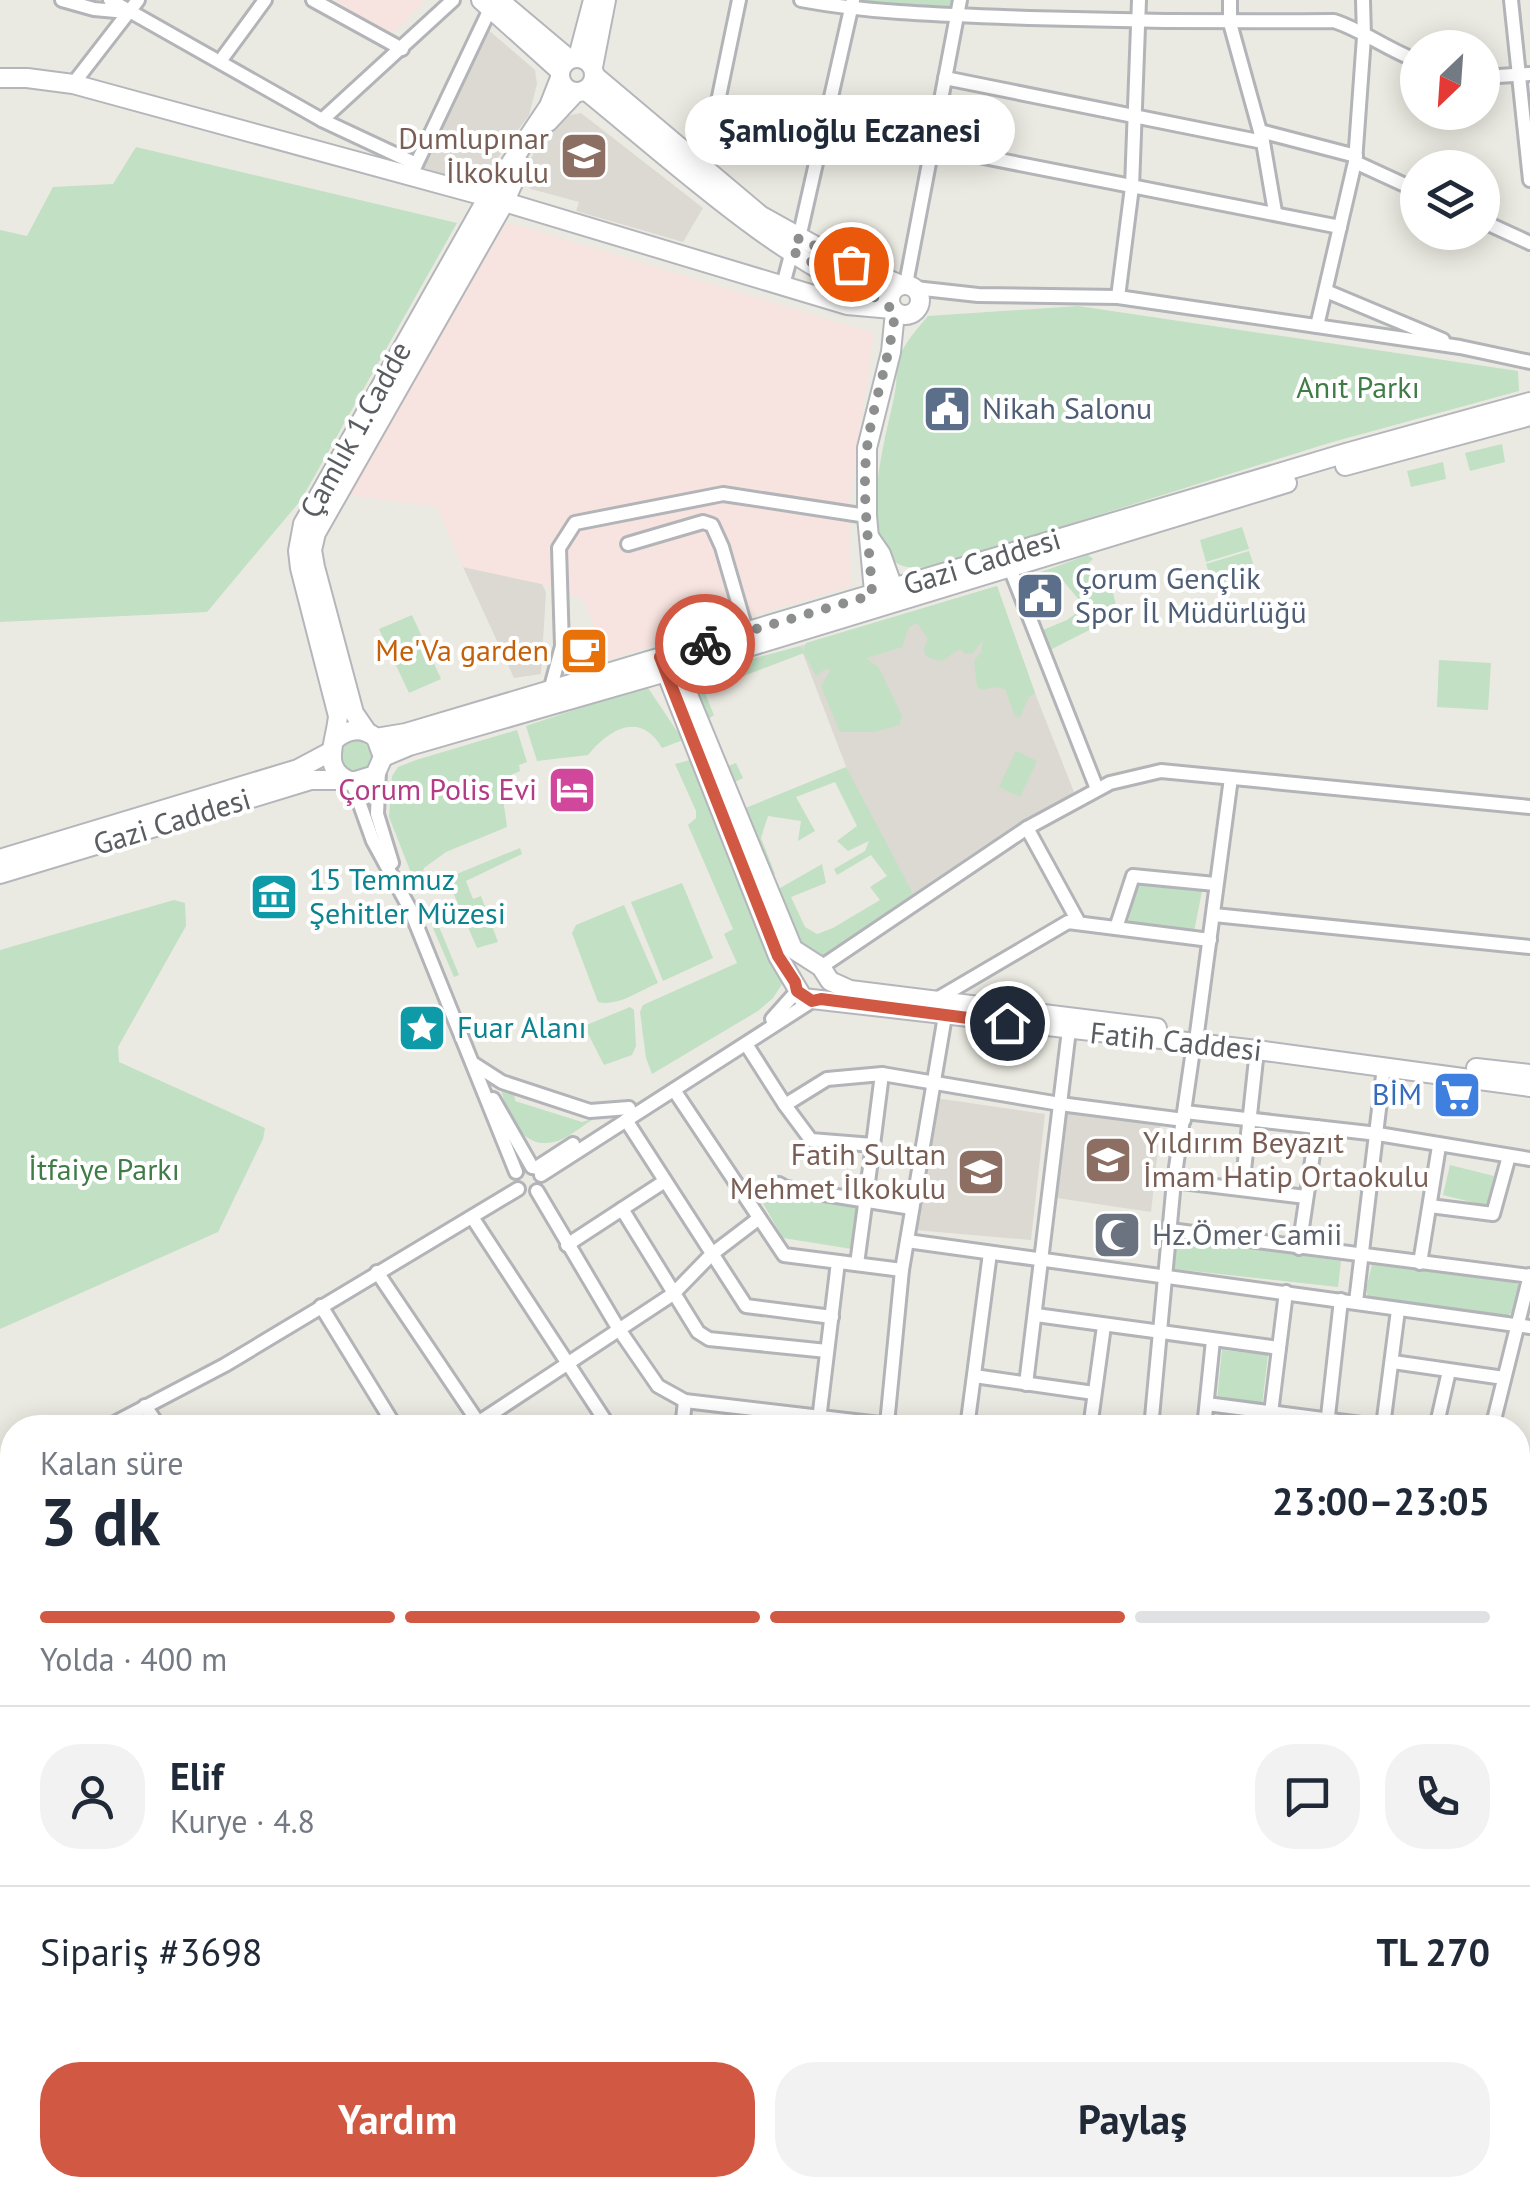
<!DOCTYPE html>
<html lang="tr">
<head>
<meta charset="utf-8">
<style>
  :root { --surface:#fff; --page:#f2f2f3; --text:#1f2937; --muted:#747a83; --line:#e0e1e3; --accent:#d15842 }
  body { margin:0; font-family:"PT Sans",sans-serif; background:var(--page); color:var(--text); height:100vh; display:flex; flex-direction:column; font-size:38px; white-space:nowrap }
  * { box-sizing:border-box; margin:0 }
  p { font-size:32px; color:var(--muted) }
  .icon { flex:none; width:55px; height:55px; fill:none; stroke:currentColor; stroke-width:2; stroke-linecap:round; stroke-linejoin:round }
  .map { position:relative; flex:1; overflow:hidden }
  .details { position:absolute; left:0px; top:1415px; width:1530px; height:782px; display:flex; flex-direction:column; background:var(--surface); border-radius:40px 40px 0 0; box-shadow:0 5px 25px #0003 }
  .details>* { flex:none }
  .needle { width:65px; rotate:205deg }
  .controls { position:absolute; left:1400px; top:30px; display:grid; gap:20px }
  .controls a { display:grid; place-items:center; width:100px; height:100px; border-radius:50%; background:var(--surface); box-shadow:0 5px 25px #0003; font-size:50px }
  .pin { position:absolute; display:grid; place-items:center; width:85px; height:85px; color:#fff; margin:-42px; border:5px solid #fff; border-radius:50%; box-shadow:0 2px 10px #0007 }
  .courier { position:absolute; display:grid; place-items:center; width:100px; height:100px; margin:-50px; border:8px solid #d15842; border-radius:50%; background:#fff; color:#222; box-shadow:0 2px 12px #0007 }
  .bubble { position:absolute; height:70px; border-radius:35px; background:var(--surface); box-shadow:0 5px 25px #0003; font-size:32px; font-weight:700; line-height:70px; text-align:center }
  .summary em { font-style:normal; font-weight:700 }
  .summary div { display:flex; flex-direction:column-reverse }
  .summary { display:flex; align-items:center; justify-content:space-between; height:170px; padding:0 40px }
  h1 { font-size:65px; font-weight:700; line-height:75px }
  .bar { display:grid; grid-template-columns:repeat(4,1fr); gap:15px 10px; align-content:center; height:120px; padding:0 40px }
  .bar i { height:12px; border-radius:8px; background:var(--line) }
  .bar .on { background:var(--accent) }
  .bar p { grid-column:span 4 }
  .line { display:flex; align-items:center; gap:25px; padding:0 40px; border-top:2px solid var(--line) }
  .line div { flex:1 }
  .round { display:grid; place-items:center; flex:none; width:105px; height:105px; border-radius:40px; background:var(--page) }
  .primary-button { display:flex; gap:20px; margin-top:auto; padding:20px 40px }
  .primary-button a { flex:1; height:115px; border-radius:40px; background:var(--accent); color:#fff; font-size:40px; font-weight:700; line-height:115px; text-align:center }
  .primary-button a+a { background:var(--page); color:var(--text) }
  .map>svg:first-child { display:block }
  .education { fill:#dbd9d1 }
  .medical { fill:#f7e3df }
  .green { fill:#c1e0c4 }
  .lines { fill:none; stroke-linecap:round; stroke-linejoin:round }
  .street-casing { stroke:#b2b4b8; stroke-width:18 }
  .secondary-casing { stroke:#b4b6bb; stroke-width:22 }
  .highway-casing { stroke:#d0a61d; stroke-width:28 }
  .street { stroke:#fff; stroke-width:12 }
  .secondary { stroke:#fff; stroke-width:18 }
  .highway { stroke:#eedf96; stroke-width:22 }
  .done { stroke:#8d8e8e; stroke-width:10; stroke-dasharray:0 18 }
  .route { stroke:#d15842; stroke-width:12 }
  .labels { text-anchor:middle; stroke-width:8; stroke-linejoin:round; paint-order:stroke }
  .education-label { font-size:30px; fill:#785e54; stroke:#fff; text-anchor:end }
  .park-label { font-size:30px; fill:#3f7c46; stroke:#fff }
  .service-label { font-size:30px; fill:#4e5e75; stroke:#fff; text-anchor:start }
  .street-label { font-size:30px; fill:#5a5d61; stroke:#fff }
  .food-label { font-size:30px; fill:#c56008; stroke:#fff; text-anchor:end }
  .hotel-label { font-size:30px; fill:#b23c85; stroke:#fff; text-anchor:end }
  .culture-label { font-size:30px; fill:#0d838f; stroke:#fff; text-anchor:start }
  .shop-label { font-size:30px; fill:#366cbe; stroke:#fff; text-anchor:end }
  .worship-label { font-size:30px; fill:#5b616d; stroke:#fff; text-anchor:start }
</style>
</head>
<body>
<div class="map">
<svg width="1530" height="2196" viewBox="0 0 1530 2196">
  <rect width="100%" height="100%" fill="#ebeae2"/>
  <g class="education">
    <path d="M485,27L535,70L537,84L529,115L477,186L420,167Z"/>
    <path d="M581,113L703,208L683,242L576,211L579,202L531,189L520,181L545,130L561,117Z"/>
    <path d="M463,567L542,584L546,592L541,674L514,678Z"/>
    <path d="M997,586L1035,693L1074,792L916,899L850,777L800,646Z"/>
    <path d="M935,1098L1045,1114L1031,1240L915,1230Z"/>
    <path d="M1068,1111L1161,1122L1151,1212L1057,1198L1064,1113Z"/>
  </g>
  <g class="medical">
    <path d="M338,0H425L392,35L336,3Z"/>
    <path d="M507,222L874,333L849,505L851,586L607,660L583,599L542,584L463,567L437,507L347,495Z"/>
  </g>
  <g class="green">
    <path d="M860,0H952L949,11L858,6Z"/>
    <path d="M136,147L457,223L301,500L207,612L0,622V230L27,236L53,187L113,184Z"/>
    <path d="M1078,306L1518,371L1519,391L1329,443L932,567C917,568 900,570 890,557C860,519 887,435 895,392C897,382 896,371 898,361C903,344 917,329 928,316Z"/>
    <path d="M1502,444L1505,462L1470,471L1465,453Z"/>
    <path d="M1443,462L1446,479L1411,487L1407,471Z"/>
    <path d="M1242,527L1249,549L1206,562L1200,540Z"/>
    <path d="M1249,551L1256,572L1213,585L1206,564Z"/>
    <path d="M1088,555L1093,559L1085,566L1099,582L1111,585L1116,605L1113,618L1050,650L1043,630L1067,620L1085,607L1060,577L1030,586L1027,577Z"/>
    <path d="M997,586L1035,693L1029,697L1020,717L1015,716L1005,689L996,687L982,690L977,686L974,661L981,652L983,640L973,653L965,654L960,649C942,658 949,666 926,656L924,649L928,639L917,623L909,627L902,647L866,658L879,668L902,716L899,725L875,732H840L821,686L830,671L827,668L816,676L804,653L704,691L714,715L707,720L728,766L736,763L743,778L733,783L684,677L800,646L804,651L806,643Z"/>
    <path d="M412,615L441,679L409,693L379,629Z"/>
    <path d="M1439,660L1491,663L1488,710L1437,707Z"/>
    <path d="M640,688H648L683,740L662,748C641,711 610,728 588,755L537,761L526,726Z"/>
    <path d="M517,730L527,762L519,765L520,771L506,777L501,784L507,827L446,852L424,868L417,888L389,817L392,776L398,767L416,760Z"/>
    <circle cx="356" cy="756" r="15"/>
    <path d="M1016,751L1037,761L1020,797L999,787Z"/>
    <path d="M690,760L784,981L773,998L758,1011L652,1074L646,1058L640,1012L643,1005L737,963L724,934L733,929L688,825L696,818V811L675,764Z"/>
    <path d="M846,767L916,899L828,958C796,956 787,916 775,891L822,864L826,883L791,897L805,927L817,934L833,928L880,900L870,887L887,876L871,855L837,875L834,869L865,851L869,841L848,851L837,841L857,826L835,782L796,797L815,831L798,841L801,821L768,816L761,838L775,874L768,876L743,809Z"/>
    <path d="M520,848L522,854L466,881L473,899L481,896L498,942L477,948L447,878Z"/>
    <path d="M1139,880L1202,891L1194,932L1128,922Z"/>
    <path d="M682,883L713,958L663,981L631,902Z"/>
    <path d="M174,900L185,903L186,926L118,1047L119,1062L265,1128L263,1139L218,1232L0,1329V950Z"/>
    <path d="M624,905L658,983C639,991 618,1007 598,1002L572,933L576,925Z"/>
    <path d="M433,912L459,975L454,977L427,914Z"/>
    <path d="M630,1007L634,1010L636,1046L632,1055L604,1065L584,1026Z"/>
    <path d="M500,1086L514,1092L515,1101L582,1122L595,1118C583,1125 568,1139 554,1142C520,1150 506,1111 500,1086Z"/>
    <path d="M1450,1165L1494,1176L1487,1206L1443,1195Z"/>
    <path d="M767,1195L854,1204L859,1208L852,1249L783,1238L761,1200Z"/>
    <path d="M1177,1238L1341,1261L1338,1287L1174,1269Z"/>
    <path d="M1372,1264L1517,1283L1519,1287L1512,1313L1506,1316L1368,1297L1366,1290Z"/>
    <path d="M1222,1350L1268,1355L1262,1405L1217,1400Z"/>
  </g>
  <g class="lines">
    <g class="street-casing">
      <g id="street">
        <path d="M62,0L94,9L127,12"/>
        <path d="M110,0L322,120L416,164"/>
        <path d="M313,0L402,49"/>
        <path d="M801,0C876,14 953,15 1029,18C1131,21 1232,22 1334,21C1364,31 1388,50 1418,61"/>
        <path d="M1230,0V23L1263,142L1275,212"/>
        <path d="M1511,0L1530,180"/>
        <path d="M221,60L265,0"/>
        <path d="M1482,77L1530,74"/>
        <path d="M945,78L1263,142"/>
        <path d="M73,84L138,0"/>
        <path d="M322,120L453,0"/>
        <path d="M1260,131L1356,156"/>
        <path d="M933,147L1340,227"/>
        <path d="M1355,162L1418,191"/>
        <path d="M704,169L739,0"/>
        <path d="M413,171L490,9"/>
        <path d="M1482,221L1530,243"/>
        <path d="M906,284L960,0"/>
        <path d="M783,285L792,251L799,238L853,0"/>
        <path d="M915,288L978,295L1118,297L1460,347L1530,362"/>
        <path d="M1326,291L1443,340"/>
        <path d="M1118,297L1132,187L1139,0"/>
        <path d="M1317,326L1355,162L1364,37L1363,0"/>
        <path d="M628,544L703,522L712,525L722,547L747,633"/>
        <path d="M1010,568L1097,789"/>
        <path d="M562,646L581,679"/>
        <path d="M551,687L562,646L559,548L575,523L723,494L867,516"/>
        <path d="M379,771L377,814L392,863"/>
        <path d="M352,782L373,841L410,909L516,1172"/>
        <path d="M1027,828L1079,923"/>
        <path d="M1214,915L1530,947"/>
        <path d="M1116,928L1133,876L1215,884"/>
        <path d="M821,967L1027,828L1110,783L1161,771L1530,807"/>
        <path d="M937,999L1068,922L1210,940"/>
        <path d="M772,1019L797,991"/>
        <path d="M1197,1033L1231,778"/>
        <path d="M746,1044L785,1105L827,1079L882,1074L1060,1104L1184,1120"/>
        <path d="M474,1064L502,1082L590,1111L629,1108"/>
        <path d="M674,1090L784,1255L902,1270"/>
        <path d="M493,1099L532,1167"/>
        <path d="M785,1105L811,1140L873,1145L857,1264"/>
        <path d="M1185,1112L1378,1134L1530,1159"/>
        <path d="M626,1120L746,1306L832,1317"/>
        <path d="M873,1145L882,1074"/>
        <path d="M536,1168L573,1144"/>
        <path d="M541,1175L812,1001"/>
        <path d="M1174,1181L1306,1197"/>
        <path d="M779,1184L786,1188L912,1208"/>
        <path d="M1242,1189L1257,1050"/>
        <path d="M537,1191L618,1328L658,1386L685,1401L914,1428"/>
        <path d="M1430,1206L1493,1214L1509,1156"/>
        <path d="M622,1209L698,1332L709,1339L827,1351"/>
        <path d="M472,1217L610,1428"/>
        <path d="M1170,1230L1530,1276"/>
        <path d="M907,1241L1530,1327"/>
        <path d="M567,1245L665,1181"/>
        <path d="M1299,1248L1317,1127"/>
        <path d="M1420,1263L1439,1146"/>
        <path d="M377,1272L478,1422"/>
        <path d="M1356,1302L1384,1067"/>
        <path d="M321,1306L393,1423"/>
        <path d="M1036,1315L1279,1348"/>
        <path d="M1393,1362L1504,1378"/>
        <path d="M974,1376L1094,1393"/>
        <path d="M1026,1384L1069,1030"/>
        <path d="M1207,1404L1392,1428"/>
        <path d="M145,1406L160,1428"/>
        <path d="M1271,1413L1286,1292"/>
        <path d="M887,1424L902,1270L945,1016"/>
        <path d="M1327,1425L1341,1300"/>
        <path d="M1383,1426L1398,1310"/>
        <path d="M105,1428L225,1365L518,1189"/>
        <path d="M357,1428L393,1423L414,1428"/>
        <path d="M470,1428L673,1294L712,1254L758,1219"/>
        <path d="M682,1428L685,1401"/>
        <path d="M818,1428L838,1262"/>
        <path d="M967,1428L990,1253"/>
        <path d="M1090,1428L1104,1326"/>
        <path d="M1151,1428L1174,1181L1194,1043"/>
        <path d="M1204,1428L1213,1340"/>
        <path d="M1436,1428L1449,1371"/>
        <path d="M1492,1428L1530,1275"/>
        <path d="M0,1493L12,1482"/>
        <path d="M1518,1520L1530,1526"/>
        <path d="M0,1526L12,1530"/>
        <path d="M1518,1628L1530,1586"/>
        <path d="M1518,1643H1530"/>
        <path d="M1518,1806L1530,1802"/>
        <path d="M0,1850L12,1847"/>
        <path d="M1522,1972L1530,1986"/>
        <path d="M1518,2068L1530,2062"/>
        <path d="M1518,2118L1530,2113"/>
        <path d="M1518,2130L1530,2137"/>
        <path d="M670,2185L682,2196"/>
        <path d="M826,2185L836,2196"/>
        <path d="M996,2185L1007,2196"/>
        <path d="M1128,2185L1141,2196"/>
        <path d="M1455,2185L1473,2196"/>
        <path d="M553,2196L583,2185"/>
        <path d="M1021,2196L1029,2185"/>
        <path d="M1334,2196L1344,2185"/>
      </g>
    </g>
    <g class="secondary-casing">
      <g id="secondary">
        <path d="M481,0L560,71"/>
        <path d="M499,0L569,59"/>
        <path d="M578,57L593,0"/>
        <circle cx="577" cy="75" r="17"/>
        <path d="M593,67L606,0"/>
        <path d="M595,76L760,215L832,255L901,285"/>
        <path d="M0,78H27L73,84L488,197L847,305L892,309"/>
        <path d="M585,90C679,166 773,256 886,303"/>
        <path d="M548,122L576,92"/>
        <circle cx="905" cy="300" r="15"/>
        <path d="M1345,466L1530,416"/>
        <path d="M870,538L881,554L896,596"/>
        <path d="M875,603L867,516V448L891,352L895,312"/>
        <path d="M662,662L778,956L803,998L1257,1050L1530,1087"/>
        <path d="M682,680L793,949L821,967L830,981L850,990L1157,1028"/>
        <path d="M367,732L354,713L315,567L312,550L316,533L504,203L521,165"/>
        <path d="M376,738L406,733L1346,453L1530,402"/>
        <path d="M336,739C349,728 363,727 376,738L383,757L375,775L352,782C319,770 336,742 338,716L300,568L298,551L303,524L488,197L549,106L560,78"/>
        <path d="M383,757L409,746L666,672L1287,483"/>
        <path d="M0,859L298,769L330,752"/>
        <path d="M0,874L311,780H345"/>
        <path d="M1476,1068L1530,1074"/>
        <path d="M1518,1836L1530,1822"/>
        <path d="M1518,1861L1530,1847"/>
        <path d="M1212,2196L1222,2185"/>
        <path d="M1236,2196L1245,2185"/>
      </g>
    </g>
    <g class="highway-casing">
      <g id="highway">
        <path d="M0,2121L12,2124"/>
        <path d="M0,2151L12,2155"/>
        <path d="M110,2185L146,2196"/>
        <path d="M205,2185L240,2196"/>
      </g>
    </g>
    <use href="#street" class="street"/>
    <use href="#secondary" class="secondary"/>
    <use href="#highway" class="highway"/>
  </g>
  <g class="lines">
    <path class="done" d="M705,644L872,595C870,547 861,496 867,448C873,402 890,359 895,312C888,302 810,262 792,251L799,238L851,264"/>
    <path class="route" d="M705,644L660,657L778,956L795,982L797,991L812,1001L821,999L1007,1023"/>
  </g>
  <defs>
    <g id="school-square" transform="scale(2.5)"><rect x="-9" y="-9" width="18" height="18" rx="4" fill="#8d6e63" stroke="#fff"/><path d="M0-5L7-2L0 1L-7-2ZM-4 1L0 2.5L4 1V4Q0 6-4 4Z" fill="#fff"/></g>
    <g id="civic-square" transform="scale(2.5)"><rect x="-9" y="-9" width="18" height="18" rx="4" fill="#5c6f8a" stroke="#fff"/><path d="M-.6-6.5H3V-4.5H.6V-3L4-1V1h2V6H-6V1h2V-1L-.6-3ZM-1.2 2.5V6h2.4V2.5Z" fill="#fff"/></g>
    <g id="cafe-square" transform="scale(2.5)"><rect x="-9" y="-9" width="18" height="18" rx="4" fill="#e8710a" stroke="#fff"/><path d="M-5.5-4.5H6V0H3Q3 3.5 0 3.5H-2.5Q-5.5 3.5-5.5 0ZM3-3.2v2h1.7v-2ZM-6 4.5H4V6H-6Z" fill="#fff"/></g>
    <g id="hotel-square" transform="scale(2.5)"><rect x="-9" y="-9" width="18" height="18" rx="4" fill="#d1479c" stroke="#fff"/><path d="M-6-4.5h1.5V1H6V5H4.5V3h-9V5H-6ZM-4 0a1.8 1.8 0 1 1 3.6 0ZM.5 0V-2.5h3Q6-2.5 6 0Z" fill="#fff"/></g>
    <g id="museum-square" transform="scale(2.5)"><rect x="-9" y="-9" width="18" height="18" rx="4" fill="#0f9aa8" stroke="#fff"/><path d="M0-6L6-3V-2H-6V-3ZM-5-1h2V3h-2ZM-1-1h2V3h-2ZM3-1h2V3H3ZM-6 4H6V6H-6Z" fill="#fff"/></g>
    <g id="sight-square" transform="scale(2.5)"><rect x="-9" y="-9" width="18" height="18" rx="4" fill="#0f9aa8" stroke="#fff"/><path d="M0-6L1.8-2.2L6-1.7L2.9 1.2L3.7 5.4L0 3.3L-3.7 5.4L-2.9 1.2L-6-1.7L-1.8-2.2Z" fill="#fff"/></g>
    <g id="supermarket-square" transform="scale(2.5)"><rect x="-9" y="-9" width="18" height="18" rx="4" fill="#3f7fe0" stroke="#fff"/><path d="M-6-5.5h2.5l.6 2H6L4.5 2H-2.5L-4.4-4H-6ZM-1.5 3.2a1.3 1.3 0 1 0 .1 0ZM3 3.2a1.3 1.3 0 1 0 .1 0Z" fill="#fff"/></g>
    <g id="mosque-square" transform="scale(2.5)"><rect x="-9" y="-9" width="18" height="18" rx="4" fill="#6b7280" stroke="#fff"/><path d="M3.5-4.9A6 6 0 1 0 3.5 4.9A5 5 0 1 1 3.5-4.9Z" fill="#fff"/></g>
  </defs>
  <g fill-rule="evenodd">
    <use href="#school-square" x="584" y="156"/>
    <use href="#civic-square" x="947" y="409"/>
    <use href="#civic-square" x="1040" y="596"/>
    <use href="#cafe-square" x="584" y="651"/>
    <use href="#hotel-square" x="572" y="790"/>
    <use href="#museum-square" x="274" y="897"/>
    <use href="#sight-square" x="422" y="1028"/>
    <use href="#supermarket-square" x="1457" y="1095"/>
    <use href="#school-square" x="1108" y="1160"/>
    <use href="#school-square" x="981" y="1172"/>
    <use href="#mosque-square" x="1117" y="1235"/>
  </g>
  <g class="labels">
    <g class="education-label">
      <text x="549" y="149">Dumlupınar<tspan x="549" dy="34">İlkokulu</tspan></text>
      <text x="1143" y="1153" text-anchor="start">Yıldırım Beyazıt<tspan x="1143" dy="34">İmam Hatip Ortaokulu</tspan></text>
      <text x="946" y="1165">Fatih Sultan<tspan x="946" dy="34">Mehmet İlkokulu</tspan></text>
    </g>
    <g class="park-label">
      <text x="1358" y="398">Anıt Parkı</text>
      <text x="104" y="1180">İtfaiye Parkı</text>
    </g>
    <g class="service-label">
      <text x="982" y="419">Nikah Salonu</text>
      <text x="1075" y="589">Çorum Gençlik<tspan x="1075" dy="34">Spor İl Müdürlüğü</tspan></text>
    </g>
    <g class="street-label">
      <text transform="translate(356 430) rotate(-61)" y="10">Çamlık 1.Cadde</text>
      <text transform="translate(982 562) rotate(-17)" y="10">Gazi Caddesi</text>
      <text transform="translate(172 822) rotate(-17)" y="10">Gazi Caddesi</text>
      <text transform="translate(1176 1042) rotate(6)" y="10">Fatih Caddesi</text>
    </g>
    <g class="food-label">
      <text x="549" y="661">Me'Va garden</text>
    </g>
    <g class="hotel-label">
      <text x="537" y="800">Çorum Polis Evi</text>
    </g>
    <g class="culture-label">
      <text x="309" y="890">15 Temmuz<tspan x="309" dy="34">Şehitler Müzesi</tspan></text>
      <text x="457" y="1038">Fuar Alanı</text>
    </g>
    <g class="shop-label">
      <text x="1422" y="1105">BİM</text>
    </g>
    <g class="worship-label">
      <text x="1152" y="1245">Hz.Ömer Camii</text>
    </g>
  </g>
</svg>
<div class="controls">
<a><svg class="needle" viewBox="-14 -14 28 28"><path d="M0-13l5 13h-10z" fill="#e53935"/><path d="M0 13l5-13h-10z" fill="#747a83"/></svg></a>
<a><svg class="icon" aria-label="layers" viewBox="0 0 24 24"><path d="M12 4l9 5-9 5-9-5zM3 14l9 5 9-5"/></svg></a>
</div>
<div class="pin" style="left:851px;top:264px;background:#ea580c"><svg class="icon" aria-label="bag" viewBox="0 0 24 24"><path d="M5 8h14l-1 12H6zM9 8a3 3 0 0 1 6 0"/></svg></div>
<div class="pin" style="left:1007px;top:1023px;background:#1f2937"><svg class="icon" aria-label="home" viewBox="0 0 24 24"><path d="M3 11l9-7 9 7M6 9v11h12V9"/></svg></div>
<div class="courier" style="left:705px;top:644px"><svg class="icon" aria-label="bike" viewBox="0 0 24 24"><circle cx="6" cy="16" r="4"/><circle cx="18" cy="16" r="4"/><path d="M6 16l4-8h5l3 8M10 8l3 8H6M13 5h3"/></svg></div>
<div class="bubble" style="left:685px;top:95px;width:330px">Şamlıoğlu Eczanesi</div>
<section class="details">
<div class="summary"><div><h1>3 dk</h1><p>Kalan süre</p></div><em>23:00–23:05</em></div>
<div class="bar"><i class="on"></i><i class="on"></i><i class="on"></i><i></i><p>Yolda · 400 m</p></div>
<div class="line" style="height:180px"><a class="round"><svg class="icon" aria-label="person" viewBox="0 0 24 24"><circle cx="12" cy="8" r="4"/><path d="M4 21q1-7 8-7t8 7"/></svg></a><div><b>Elif</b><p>Kurye · 4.8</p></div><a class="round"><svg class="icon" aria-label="chat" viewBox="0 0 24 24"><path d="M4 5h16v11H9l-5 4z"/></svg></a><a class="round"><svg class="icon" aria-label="phone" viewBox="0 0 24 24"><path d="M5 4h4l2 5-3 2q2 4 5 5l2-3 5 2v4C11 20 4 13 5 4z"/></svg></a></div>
<div class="line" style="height:130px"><div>Sipariş #3698</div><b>TL 270</b></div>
<div class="primary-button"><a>Yardım</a><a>Paylaş</a></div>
</section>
</div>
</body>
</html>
